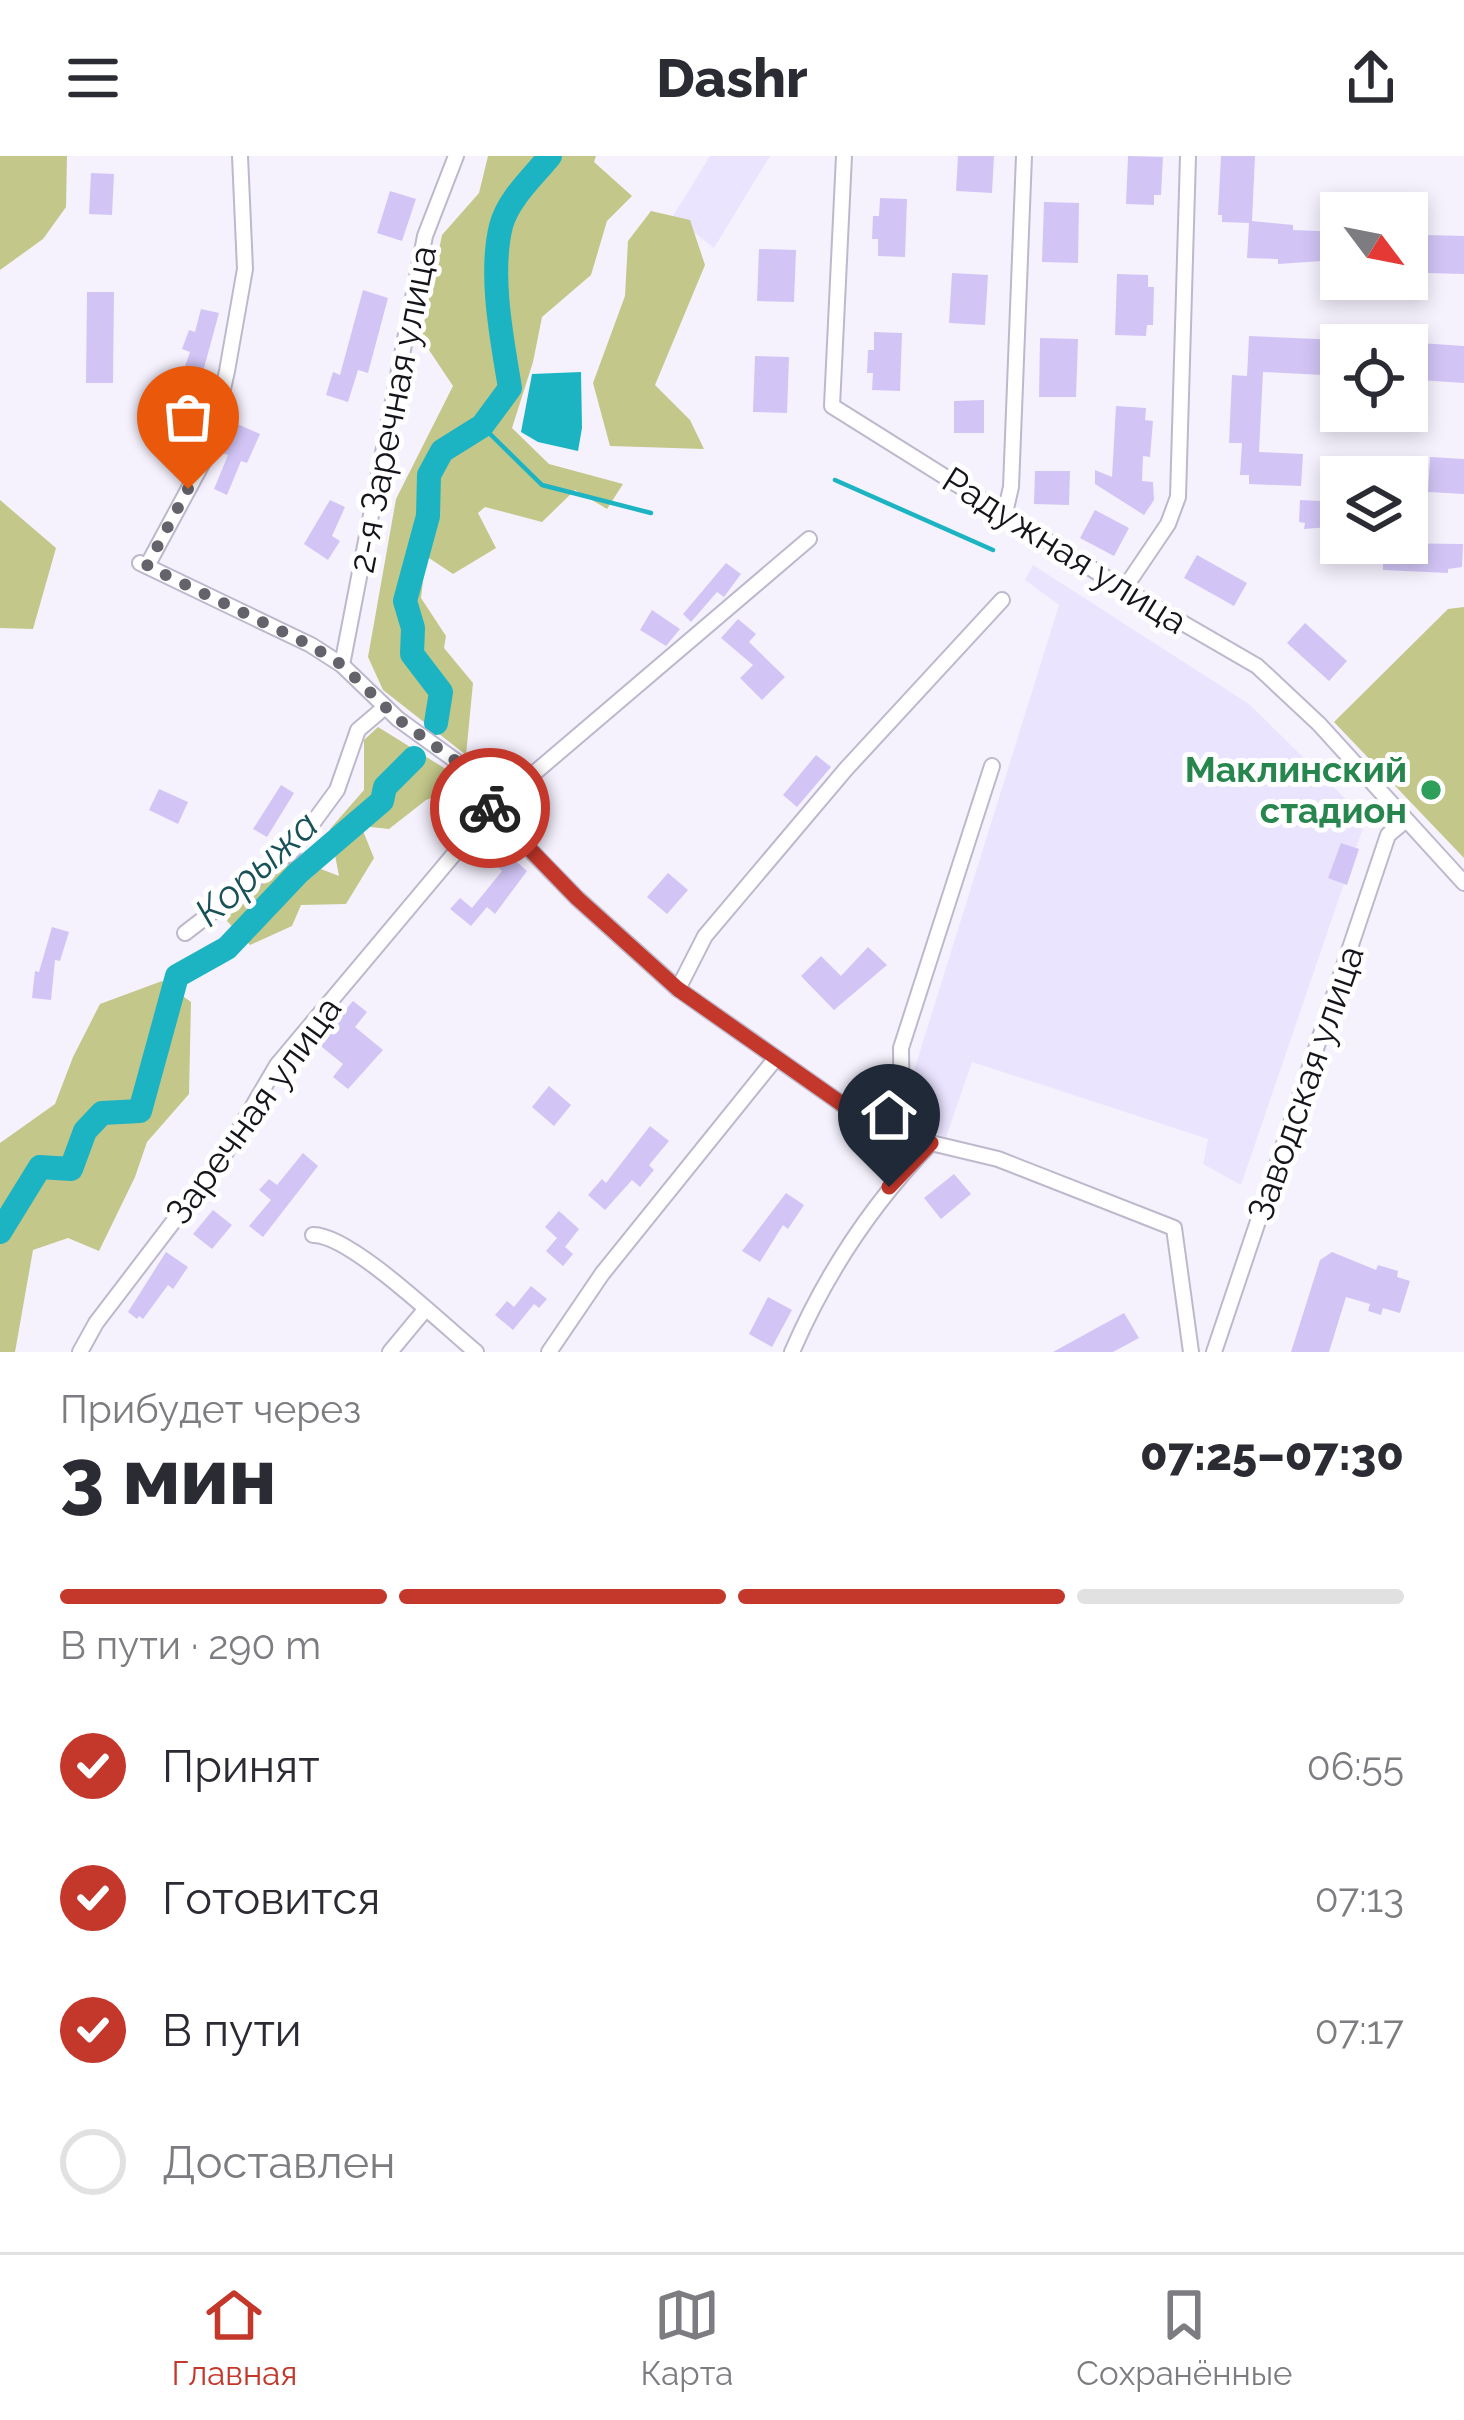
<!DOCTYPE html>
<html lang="ru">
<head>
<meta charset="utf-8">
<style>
  :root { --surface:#fff; --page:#f7f7f7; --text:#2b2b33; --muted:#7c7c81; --line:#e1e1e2; --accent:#c4372b }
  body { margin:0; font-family:Raleway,sans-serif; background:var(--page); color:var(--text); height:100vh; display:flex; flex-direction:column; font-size:45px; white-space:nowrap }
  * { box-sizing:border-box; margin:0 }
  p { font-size:39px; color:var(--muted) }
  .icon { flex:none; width:66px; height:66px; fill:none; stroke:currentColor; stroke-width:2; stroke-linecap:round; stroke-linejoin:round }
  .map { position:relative; height:1196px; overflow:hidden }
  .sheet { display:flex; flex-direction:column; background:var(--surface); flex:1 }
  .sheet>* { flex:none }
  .needle { width:78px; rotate:122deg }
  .buttons { position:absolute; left:1320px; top:36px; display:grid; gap:24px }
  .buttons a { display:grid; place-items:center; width:108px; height:108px; border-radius:0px; background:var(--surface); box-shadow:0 6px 18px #0003; font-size:60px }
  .pin { position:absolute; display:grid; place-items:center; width:102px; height:102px; color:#fff; margin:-123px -51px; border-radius:50% 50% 50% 0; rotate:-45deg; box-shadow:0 0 12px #0007 }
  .pin .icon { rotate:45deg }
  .courier { position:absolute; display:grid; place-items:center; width:120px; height:120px; margin:-60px; border:9px solid #c4372b; border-radius:50%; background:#fff; color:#222; box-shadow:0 3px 15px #0007 }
  .head em { font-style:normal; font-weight:800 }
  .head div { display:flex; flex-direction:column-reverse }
  .head { display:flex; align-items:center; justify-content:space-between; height:204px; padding:0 60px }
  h1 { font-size:78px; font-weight:800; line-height:90px }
  .bar { display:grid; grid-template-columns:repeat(4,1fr); gap:18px 12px; align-content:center; height:144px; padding:0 60px }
  .bar i { height:15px; border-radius:9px; background:var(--line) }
  .bar .on { background:var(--accent) }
  .bar p { grid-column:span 4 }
  ol { padding:0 60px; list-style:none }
  li { display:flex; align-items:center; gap:36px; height:132px }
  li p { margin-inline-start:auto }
  li .icon { padding:12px; border-radius:50%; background:var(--accent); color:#fff; stroke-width:4 }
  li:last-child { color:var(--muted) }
  li i { width:66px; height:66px; border:6px solid var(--line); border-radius:50% }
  header { display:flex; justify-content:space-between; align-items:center; height:156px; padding:0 60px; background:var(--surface); font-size:54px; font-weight:800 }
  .tabs { display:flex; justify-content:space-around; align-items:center; height:168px; border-top:3px solid var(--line); background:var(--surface); font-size:33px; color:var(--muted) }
  .tabs a { display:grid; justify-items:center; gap:6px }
  .tabs .on { color:var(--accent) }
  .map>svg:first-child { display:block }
  .built { fill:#eae4ff }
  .green { fill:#c3c78a }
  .water { fill:#1cb4c3 }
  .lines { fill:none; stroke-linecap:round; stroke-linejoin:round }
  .stream { stroke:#1cb4c3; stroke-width:4.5 }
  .river { stroke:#1cb4c3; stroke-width:24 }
  .building { fill:#d2c5f6 }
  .minor-casing { stroke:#bdb8cc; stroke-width:18 }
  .minor { stroke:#fff; stroke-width:14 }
  .done { stroke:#64626a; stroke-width:12; stroke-dasharray:0 21.6 }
  .route { stroke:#c4372b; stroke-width:15 }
  .leisure-dot { fill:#2e9e5b; stroke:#fff; stroke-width:4.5 }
  .labels { text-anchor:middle; stroke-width:10; stroke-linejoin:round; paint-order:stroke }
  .street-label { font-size:36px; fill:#16141b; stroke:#fff }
  .leisure-label { font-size:36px; font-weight:bold; fill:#27864d; stroke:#fff; text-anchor:end }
  .water-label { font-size:39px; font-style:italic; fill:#185158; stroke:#fff }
</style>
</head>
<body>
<header><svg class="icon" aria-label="menu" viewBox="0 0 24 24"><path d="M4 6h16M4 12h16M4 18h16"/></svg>Dashr<svg class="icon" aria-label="share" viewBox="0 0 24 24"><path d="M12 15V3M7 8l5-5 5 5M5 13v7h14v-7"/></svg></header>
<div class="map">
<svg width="1464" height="1196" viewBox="0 0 1464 1196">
  <rect width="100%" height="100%" fill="#f5f2fe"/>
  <g class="built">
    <path d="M710,0H770L714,92L673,60Z"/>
    <path d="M1033,409L1249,548L1366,663L1241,1029L1203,1008L1208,983L972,906L946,981L931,976L908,934L1059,449L1025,424Z"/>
  </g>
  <g class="green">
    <path d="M0,0H67L66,51L43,83L0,114Z"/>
    <path d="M488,0H596L594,6L632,40L607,65L591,119L542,161L533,206L512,272L549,308L623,328L607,353L575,334L542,366L485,351L478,357L496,392L453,418L426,400L421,442L446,480L444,492L473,527L466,599L383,534L368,501L396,343L453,230L421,182L442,79L479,37Z"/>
    <path d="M651,55L690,64L705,109L655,229L690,264L704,293L610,290L593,227L625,140L628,85Z"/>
    <path d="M0,344L56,392L33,473L0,472Z"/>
    <path d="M1464,451V702L1334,566L1448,453Z"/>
    <path d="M378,571L470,628L426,644L389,673L361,670L374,702L346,748L301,749L292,770L250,789L227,765L232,751L295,703L339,720L330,673L364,634V584Z"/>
    <path d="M162,825L191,846L189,938L147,986L135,1021L99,1095L68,1082L33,1094L15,1196H0V987L55,948L73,901L100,848Z"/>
  </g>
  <path class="water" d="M581,216L582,272L578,295L538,286L521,276L532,218Z"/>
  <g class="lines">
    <g class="stream">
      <path d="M482,270L542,329L651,357"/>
      <path d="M835,324L993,394"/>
    </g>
    <g class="river">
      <path d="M436,567L441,536L412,498L413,472L405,445L428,360L429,319L442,295L482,270L510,232C502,183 489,119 501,70C508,43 533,21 550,0"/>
      <path d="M0,1076L40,1011L71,1013L85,975L102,957L140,955L177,820L227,792L298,717L382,645L385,631L414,602"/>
    </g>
  </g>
  <g class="building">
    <path d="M958,0H994L992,37L956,35Z"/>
    <path d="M1128,0L1163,1L1161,39H1154V49L1126,48Z"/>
    <path d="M1221,0H1255L1252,65L1293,69V74L1341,76V111L1322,110V105L1278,108V103L1247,102L1249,67L1222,66V59H1218Z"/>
    <path d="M91,17L114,18L112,59L89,58Z"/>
    <path d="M390,35L416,43L402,85L377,77Z"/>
    <path d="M880,42L907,43L905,101L878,100V83H872L873,60H879Z"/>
    <path d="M1044,46L1079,47L1078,107L1042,106Z"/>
    <path d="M1427,79L1464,80V118L1426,117Z"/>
    <path d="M759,93L796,94L794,146L757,145Z"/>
    <path d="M952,117L988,119L985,169L949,167Z"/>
    <path d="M1117,118L1148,119V131H1154L1153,169H1147L1146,180L1115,179Z"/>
    <path d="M363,134L388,142L368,217L358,214L348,246L326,239L333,216L340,219Z"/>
    <path d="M87,136H114L113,227H86Z"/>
    <path d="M201,153L219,157L201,223L183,216L190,196L182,193L189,174L195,176Z"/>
    <path d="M874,176L902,177L900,235L872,234L873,217H867L868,194H874Z"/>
    <path d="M1249,180L1341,184V220L1263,216L1259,296L1303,298L1301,330L1249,328V319H1240L1242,287H1229L1232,219L1247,220Z"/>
    <path d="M1040,182L1078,183L1076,241H1039Z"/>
    <path d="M1420,187L1464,190V227L1418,224Z"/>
    <path d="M755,200L789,201L787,257L753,256Z"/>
    <path d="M984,244V277H954V245Z"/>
    <path d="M1116,250L1146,252L1145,264L1153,265L1150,301L1143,300L1142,325L1153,326L1154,344L1144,359L1095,328V314L1112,321Z"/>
    <path d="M235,267L260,278L247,307L241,305L227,339L214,333L228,299L222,297Z"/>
    <path d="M1430,301L1464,303V338L1428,336Z"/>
    <path d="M1035,315H1070L1069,349L1034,348Z"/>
    <path d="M330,344L345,351L332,380L340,385L328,404L304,388Z"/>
    <path d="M1300,344L1341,346V370L1304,373L1305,367L1299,366Z"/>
    <path d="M1095,354L1129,372L1114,400L1080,382Z"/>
    <path d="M1379,387L1463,388L1462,411L1448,413V417L1383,414V407H1378Z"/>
    <path d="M1197,399L1247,427L1234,450L1184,422Z"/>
    <path d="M726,407L741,418L724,441L717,436L691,466L683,458Z"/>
    <path d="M652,454L680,473L666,490L640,474Z"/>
    <path d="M738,463L756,478L749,486L785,521L762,544L740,522L753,509L721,482Z"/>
    <path d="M1305,467L1347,505L1329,525L1287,487Z"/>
    <path d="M816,599L831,611L797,651L783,639Z"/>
    <path d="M281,629L294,637L267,681L253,673Z"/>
    <path d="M159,633L188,646L178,668L149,654Z"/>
    <path d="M491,683L527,715L495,758L487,751L471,770L450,753L460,742L472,752L502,715L482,695Z"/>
    <path d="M1341,687L1359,693L1347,729L1328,722Z"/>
    <path d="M668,717L688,734L667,758L647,741Z"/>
    <path d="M52,771L69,776L60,805L55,804L51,844L32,842L35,815L39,816Z"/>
    <path d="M868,791L887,809L834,854L801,820L821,800L841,820Z"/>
    <path d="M353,845L367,856L355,871L383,894L348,933L333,921L343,908L317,887Z"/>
    <path d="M549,930L571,949L554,970L532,951Z"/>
    <path d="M650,970L669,985L649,1009L654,1014L640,1031L632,1024L605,1054L588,1039L602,1023L606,1027Z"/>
    <path d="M303,997L318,1010L263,1081L249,1070L271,1044L259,1034L269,1023L277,1029Z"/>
    <path d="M954,1018L971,1038L941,1063L924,1042Z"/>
    <path d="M786,1037L804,1049L788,1073L783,1069L760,1106L742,1095Z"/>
    <path d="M213,1054L232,1069L212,1093L193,1078Z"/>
    <path d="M559,1055L579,1073L565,1091L573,1098L563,1110L546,1095L557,1082L545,1071Z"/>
    <path d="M166,1096L188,1111L173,1133L168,1129L143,1163L139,1160L137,1163L128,1156Z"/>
    <path d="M1332,1096L1376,1114L1378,1109L1398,1115L1397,1121L1410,1125L1400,1157L1383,1152L1381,1159L1368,1155L1370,1148L1346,1141L1329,1196H1291L1320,1104Z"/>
    <path d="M531,1130L547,1143L539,1152L534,1148L513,1174L495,1159L507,1145L514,1151Z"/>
    <path d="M768,1141L792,1154L772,1191L749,1178Z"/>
    <path d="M1124,1157L1139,1182L1113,1196H1053Z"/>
  </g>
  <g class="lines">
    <g class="minor-casing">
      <g id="minor">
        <path d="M844,0L832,250L1124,433L1257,510L1319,568L1464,727"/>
        <path d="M1005,357L1011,331L1024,0"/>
        <path d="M140,407L311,489L342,509L398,563L478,621L491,654L577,742L678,833L869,967L931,987L998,1003L1174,1072L1191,1196"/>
        <path d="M147,410L209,295L227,215L245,113L240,0"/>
        <path d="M1124,433L1168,368L1178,341L1188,0"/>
        <path d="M342,509L425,80L456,0"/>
        <path d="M185,777L293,694L337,634L358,574L385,551"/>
        <path d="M678,833L705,780L846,613L1002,444"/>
        <path d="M902,977L901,892L992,610"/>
        <path d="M313,1079C350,1078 443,1169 476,1196"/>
        <path d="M80,1196L96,1167L225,998L277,909L491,654L809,383"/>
        <path d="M390,1196L424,1155"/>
        <path d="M549,1196L602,1118L776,902"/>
        <path d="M792,1196C826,1117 871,1049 931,987"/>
        <path d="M1214,1196L1388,679L1406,664"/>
      </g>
    </g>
    <use href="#minor" class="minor"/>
  </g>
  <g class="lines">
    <path class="done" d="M188,333L147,410L310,489L342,509L398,563L478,621L490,652"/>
    <path class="route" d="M490,652L577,742L678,833L869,967L931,987L889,1031"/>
  </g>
  <circle class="leisure-dot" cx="1431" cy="634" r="12"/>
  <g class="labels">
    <g class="street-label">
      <text transform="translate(392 253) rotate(-79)" y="13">2-я Заречная улица</text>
      <text transform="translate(1065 394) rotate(32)" y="13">Радужная улица</text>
      <text transform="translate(1305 927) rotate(-71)" y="13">Заводская улица</text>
      <text transform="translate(253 954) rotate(-54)" y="13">Заречная улица</text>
    </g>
    <g class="leisure-label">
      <text x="1407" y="626">Маклинский<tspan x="1407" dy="41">стадион</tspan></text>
    </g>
    <g class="water-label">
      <text transform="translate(256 712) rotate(-42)" y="14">Корыжа</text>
    </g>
  </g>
</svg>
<div class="buttons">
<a><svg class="needle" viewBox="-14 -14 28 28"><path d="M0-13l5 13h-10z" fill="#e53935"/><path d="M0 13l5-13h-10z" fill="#7c7c81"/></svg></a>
<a><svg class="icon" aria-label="locate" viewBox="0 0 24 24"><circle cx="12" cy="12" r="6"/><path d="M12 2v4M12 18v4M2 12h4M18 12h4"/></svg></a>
<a><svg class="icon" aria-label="layers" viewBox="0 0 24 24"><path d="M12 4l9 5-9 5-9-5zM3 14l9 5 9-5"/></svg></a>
</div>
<div class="pin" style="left:188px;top:333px;background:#ea580c"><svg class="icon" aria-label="bag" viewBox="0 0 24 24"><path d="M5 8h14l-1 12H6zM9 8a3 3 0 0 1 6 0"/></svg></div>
<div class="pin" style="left:889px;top:1031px;background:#1f2937"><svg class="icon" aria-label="home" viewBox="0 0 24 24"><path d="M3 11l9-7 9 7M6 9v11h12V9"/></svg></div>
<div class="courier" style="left:490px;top:652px"><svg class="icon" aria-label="bike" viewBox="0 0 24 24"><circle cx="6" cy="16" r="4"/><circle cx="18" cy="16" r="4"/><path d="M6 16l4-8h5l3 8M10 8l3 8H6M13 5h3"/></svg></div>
</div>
<section class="sheet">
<div class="head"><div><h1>3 мин</h1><p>Прибудет через</p></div><em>07:25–07:30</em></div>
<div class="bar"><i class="on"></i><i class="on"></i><i class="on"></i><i></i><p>В пути · 290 m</p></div>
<ol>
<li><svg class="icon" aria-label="check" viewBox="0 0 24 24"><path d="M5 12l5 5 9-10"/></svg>Принят<p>06:55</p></li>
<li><svg class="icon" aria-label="check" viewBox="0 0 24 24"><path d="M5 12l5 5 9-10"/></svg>Готовится<p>07:13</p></li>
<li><svg class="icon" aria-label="check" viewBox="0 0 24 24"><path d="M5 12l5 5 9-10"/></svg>В пути<p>07:17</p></li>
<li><i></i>Доставлен</li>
</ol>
</section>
<nav class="tabs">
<a class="on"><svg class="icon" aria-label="home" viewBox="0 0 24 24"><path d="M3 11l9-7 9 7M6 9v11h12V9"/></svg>Главная</a>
<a><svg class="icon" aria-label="map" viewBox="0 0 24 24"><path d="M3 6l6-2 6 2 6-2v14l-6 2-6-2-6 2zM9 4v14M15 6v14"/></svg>Карта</a>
<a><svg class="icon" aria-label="saved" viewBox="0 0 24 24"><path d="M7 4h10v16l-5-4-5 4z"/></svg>Сохранённые</a>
</nav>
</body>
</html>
